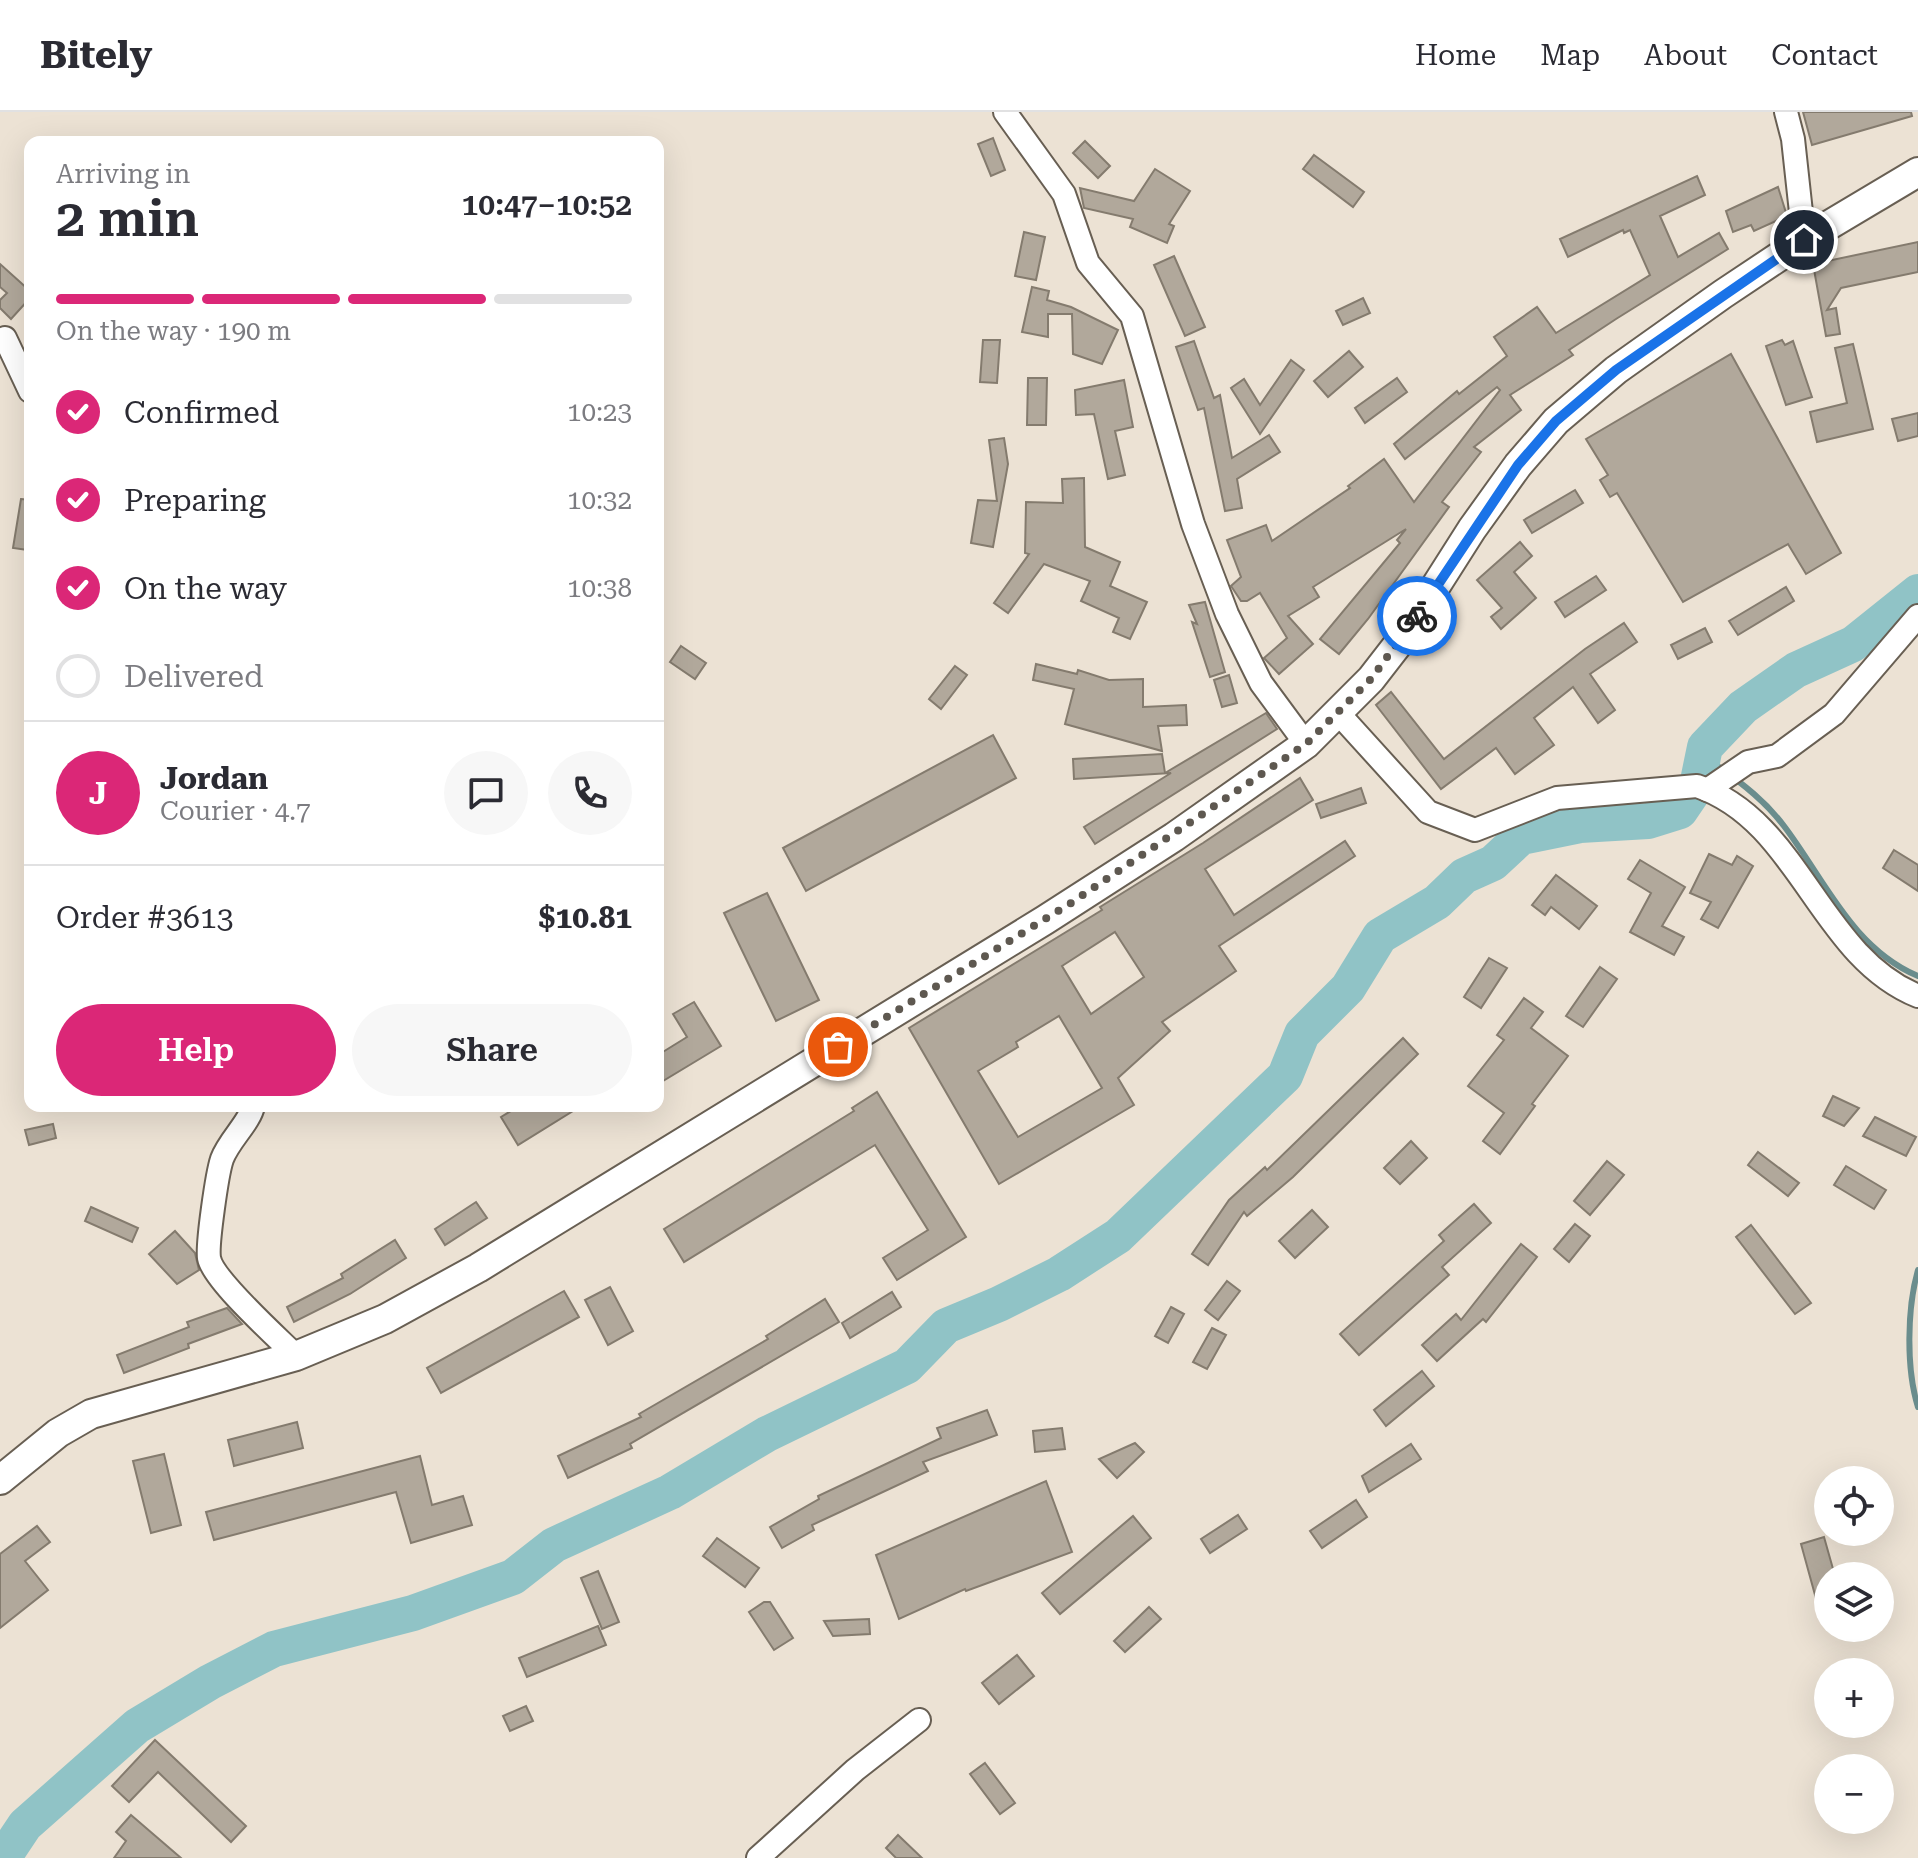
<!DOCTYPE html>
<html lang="en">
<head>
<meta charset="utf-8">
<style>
  :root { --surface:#fff; --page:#f7f7f7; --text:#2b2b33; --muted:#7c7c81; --line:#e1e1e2; --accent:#db2777 }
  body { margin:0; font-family:"Roboto Serif",serif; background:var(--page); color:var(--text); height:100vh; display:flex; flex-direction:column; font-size:30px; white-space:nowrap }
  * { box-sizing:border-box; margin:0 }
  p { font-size:26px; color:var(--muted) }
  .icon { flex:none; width:44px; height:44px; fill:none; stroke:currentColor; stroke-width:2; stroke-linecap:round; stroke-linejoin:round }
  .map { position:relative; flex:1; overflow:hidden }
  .panel { position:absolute; left:24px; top:24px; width:640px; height:976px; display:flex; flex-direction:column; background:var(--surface); border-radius:16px; box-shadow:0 8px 32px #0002 }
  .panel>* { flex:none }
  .tools { position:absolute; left:1814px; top:1354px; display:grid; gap:16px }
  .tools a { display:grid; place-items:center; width:80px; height:80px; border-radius:50%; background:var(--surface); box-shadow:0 8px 32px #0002; font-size:40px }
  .pin { position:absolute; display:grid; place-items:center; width:68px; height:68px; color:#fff; margin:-34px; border:4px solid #fff; border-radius:50%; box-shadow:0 2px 8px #0007 }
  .courier { position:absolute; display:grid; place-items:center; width:80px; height:80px; margin:-40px; border:6px solid #1a73e8; border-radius:50%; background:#fff; color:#222; box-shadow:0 2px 10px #0007 }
  .summary em { font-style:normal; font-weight:600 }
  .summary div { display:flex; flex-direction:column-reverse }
  .summary { display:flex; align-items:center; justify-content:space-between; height:136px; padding:0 32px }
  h1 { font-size:52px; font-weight:600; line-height:60px }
  .bar { display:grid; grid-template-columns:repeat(4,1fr); gap:12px 8px; align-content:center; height:96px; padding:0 32px }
  .bar i { height:10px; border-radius:6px; background:var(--line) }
  .bar .on { background:var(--accent) }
  .bar p { grid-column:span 4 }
  .line { display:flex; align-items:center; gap:20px; padding:0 32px; border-top:2px solid var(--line) }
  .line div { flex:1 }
  .round { display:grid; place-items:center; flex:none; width:84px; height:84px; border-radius:42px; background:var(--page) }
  ol { padding:0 32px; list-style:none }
  li { display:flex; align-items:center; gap:24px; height:88px }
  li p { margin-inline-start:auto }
  li .icon { padding:8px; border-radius:50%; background:var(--accent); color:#fff; stroke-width:4 }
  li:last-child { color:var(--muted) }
  li i { width:44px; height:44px; border:4px solid var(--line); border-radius:50% }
  .action { display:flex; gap:16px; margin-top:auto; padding:16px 32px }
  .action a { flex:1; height:92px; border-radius:48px; background:var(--accent); color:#fff; font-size:32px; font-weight:600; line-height:92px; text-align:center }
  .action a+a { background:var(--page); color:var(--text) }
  header { display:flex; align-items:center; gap:48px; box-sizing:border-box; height:112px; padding:0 40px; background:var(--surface); border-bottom:2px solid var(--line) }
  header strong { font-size:38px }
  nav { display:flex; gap:44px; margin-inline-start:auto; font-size:28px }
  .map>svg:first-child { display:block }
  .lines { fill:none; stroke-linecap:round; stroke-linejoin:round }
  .stream { stroke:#6a8d8d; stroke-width:6 }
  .river { stroke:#90c3c6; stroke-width:36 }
  .building { fill:#b1a89b; stroke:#847b6e; stroke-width:2; fill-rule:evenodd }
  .minor-casing { stroke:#685f53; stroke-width:26 }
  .tertiary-casing { stroke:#685f53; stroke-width:32 }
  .minor { stroke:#fff; stroke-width:22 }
  .tertiary { stroke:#fff; stroke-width:28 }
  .done { stroke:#5e5850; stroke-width:8; stroke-dasharray:0 14.4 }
  .route { stroke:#1a73e8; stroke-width:10 }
</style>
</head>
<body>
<header>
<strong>Bitely</strong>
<nav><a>Home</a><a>Map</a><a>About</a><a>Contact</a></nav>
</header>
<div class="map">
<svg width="1918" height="1746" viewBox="0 0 1918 1746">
  <rect width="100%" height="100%" fill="#ece2d4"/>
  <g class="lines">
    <g class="stream">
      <path d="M1699,664L1719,655C1743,672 1766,690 1784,714C1825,768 1852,836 1918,864"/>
      <path d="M1918,1158C1907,1196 1906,1257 1918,1295"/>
    </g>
    <path class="river" d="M3,1746L25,1713L137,1614L210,1570L274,1537L413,1501L513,1465L554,1433L670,1380L767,1322L907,1254L946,1214L999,1192L1059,1162L1118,1124L1285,964L1302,922L1348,876L1380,824L1437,790L1464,764L1493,751L1521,725L1580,713L1648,709L1680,699L1697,674L1705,635L1743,595L1796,558L1853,532L1918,480"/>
  </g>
  <g class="building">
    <path d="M1803,0H1911L1912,4L1812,33Z"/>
    <path d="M993,26L1005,58L991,64L978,32Z"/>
    <path d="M1085,29L1110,54L1098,66L1073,41Z"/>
    <path d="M1314,43L1364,80L1353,95L1303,57Z"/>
    <path d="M1155,57L1190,79L1169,112L1174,114L1167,131L1130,115L1133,107L1084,96L1080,76L1134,89Z"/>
    <path d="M1697,64L1705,83L1660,104L1678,145L1719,121L1728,137L1616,207L1569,238L1573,243L1510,283L1521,298L1474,335L1481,340L1442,390L1449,395L1368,507L1339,542L1320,527L1400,431L1397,428L1406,417L1313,475L1319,485L1288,504L1313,532L1279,562L1264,546L1287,526L1260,481L1247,489H1241L1231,474L1241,465L1227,428L1266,413L1272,429L1350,376L1348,374L1384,347L1414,390L1500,278L1497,275L1405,347L1394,332L1457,279L1459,282L1507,244L1494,225L1537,195L1556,221L1650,163L1630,118L1624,121L1623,118L1568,145L1560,127Z"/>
    <path d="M1778,75L1787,104L1754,119L1751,113L1733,120L1726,99Z"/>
    <path d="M1024,120L1045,125L1036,168L1015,164Z"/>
    <path d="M1918,130V160L1841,176L1827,198L1836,196L1840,222L1826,224L1813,152Z"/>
    <path d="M1174,144L1205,215L1185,224L1154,153Z"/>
    <path d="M0,152L30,179V186L11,207L0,196V188L7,181L0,175Z"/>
    <path d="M1032,175L1049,179L1047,188L1071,195L1118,218L1102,252L1073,242L1072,202H1048V225L1022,220Z"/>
    <path d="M1363,186L1370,201L1343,213L1336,199Z"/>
    <path d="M983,228H1000L997,271L980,270Z"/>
    <path d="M1782,228L1785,233L1793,229L1812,285L1786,293L1766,234Z"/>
    <path d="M1194,229L1214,286L1220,283L1232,346L1269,323L1280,340L1237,367L1242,396L1225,399L1204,296L1198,298L1176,235Z"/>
    <path d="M1853,232L1873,317L1817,330L1810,300L1847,291L1835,236Z"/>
    <path d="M1349,239L1363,255L1328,285L1314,269Z"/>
    <path d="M1731,242L1841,441L1806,462L1788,432L1683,490L1617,381L1610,385L1600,368L1608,363L1586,327Z"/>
    <path d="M1291,248L1304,258L1260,322L1231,276L1244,267L1260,293Z"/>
    <path d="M1028,266H1047L1046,313H1027Z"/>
    <path d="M1397,266L1407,280L1365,311L1355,296Z"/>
    <path d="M1124,268L1133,315L1115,319L1125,363L1108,367L1094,302L1076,303L1075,278Z"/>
    <path d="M1918,301V324L1898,329L1892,307Z"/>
    <path d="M1004,326L1008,352L993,435L971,431L978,388L997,389L989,328Z"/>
    <path d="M1084,366L1085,435L1120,450L1110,474L1147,490L1130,527L1113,520L1119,506L1081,489L1090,469L1044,452L1008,501L994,491L1029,442L1025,441L1026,390L1063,391L1062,367Z"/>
    <path d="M1575,378L1583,391L1532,421L1524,408Z"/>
    <path d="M21,387L30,388L28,438L13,436Z"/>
    <path d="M1520,430L1532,444L1514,460L1536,486L1501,517L1491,505L1502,496L1477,468Z"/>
    <path d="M1596,464L1606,478L1565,505L1555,490Z"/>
    <path d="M1786,475L1794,489L1738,523L1729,509Z"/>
    <path d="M1205,490L1225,560L1210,565L1192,510L1197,512L1189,493Z"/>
    <path d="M1624,511L1637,530L1590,562L1615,598L1598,611L1573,575L1534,606L1554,633L1515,662L1496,636L1441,677L1376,593L1391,580L1444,647L1585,537Z"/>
    <path d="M1705,516L1712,530L1678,547L1671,533Z"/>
    <path d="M681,534L706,551L695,567L670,550Z"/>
    <path d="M1036,552L1077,562L1078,558L1109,568L1143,567V595L1186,593L1187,613L1158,614L1162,639L1065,612L1074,577L1033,568Z"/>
    <path d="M955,554L967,563L941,597L929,587Z"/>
    <path d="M1229,563L1237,591L1222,595L1214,568Z"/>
    <path d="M1266,601L1277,617L1095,732L1084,715L1171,661L1074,667L1073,647L1162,642L1165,661Z"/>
    <path d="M993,623L1016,666L806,779L783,736Z"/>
    <path d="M1300,666L1313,688L1205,757L1234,803L1345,729L1355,744L1219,834L1236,859L1162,910L1170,919L1118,966L1134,993L999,1072L909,916L1102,798L1100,795L1203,731ZM1115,820L1144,865L1091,902L1062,854ZM1059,904L1102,976L1018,1025L978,959L1018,935L1016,930Z"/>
    <path d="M1361,676L1366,691L1321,706L1316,692Z"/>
    <path d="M1894,738L1918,753V779L1883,756Z"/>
    <path d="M1709,742L1732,753L1737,744L1753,754L1718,816L1701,807L1711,790L1690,781Z"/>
    <path d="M1640,748L1685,775L1662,814L1684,825L1674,843L1630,820L1651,781L1628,767Z"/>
    <path d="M1556,763L1597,794L1579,817L1551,795L1545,803L1532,793Z"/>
    <path d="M767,781L819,888L776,909L724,801Z"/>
    <path d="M1489,846L1507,856L1481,896L1464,885Z"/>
    <path d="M1600,855L1617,867L1583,915L1566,904Z"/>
    <path d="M1524,886L1543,900L1531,916L1568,944L1532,992L1535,994L1500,1042L1483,1029L1504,1001L1468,974L1504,928L1497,923Z"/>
    <path d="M694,890L721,934L658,972V943L687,925L673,902Z"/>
    <path d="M1403,926L1418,942L1293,1065L1247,1104L1244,1100L1208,1153L1192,1142L1229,1088L1265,1055L1267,1058Z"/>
    <path d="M877,980L966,1125L897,1168L883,1146L928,1118L875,1033L684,1150L664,1117L854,999L852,996Z"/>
    <path d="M1833,984L1859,996L1844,1014L1823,1004Z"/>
    <path d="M519,994H581L518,1033L501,1005Z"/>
    <path d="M1875,1005L1916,1025L1906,1044L1863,1024Z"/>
    <path d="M53,1012L56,1026L29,1033L25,1018Z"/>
    <path d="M1411,1029L1427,1046L1400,1072L1384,1056Z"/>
    <path d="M1758,1040L1799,1071L1788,1084L1748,1053Z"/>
    <path d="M1607,1049L1624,1063L1590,1103L1574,1089Z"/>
    <path d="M1846,1054L1886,1078L1874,1097L1834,1073Z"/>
    <path d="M476,1090L487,1106L445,1133L435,1117Z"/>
    <path d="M1474,1092L1491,1111L1442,1155L1449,1163L1359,1243L1340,1222L1444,1129L1439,1123Z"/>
    <path d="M91,1095L138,1116L132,1130L85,1109Z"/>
    <path d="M1312,1098L1328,1115L1295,1146L1279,1129Z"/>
    <path d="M1575,1112L1590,1124L1569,1150L1554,1137Z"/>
    <path d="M1751,1113L1811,1191L1795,1202L1736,1125Z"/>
    <path d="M175,1119L195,1141L199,1158L177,1172L149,1142Z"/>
    <path d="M395,1128L406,1146L350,1182L294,1210L287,1195L343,1166L341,1162Z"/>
    <path d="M1521,1132L1537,1145L1486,1210L1483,1207L1437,1249L1422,1233L1456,1202L1461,1208Z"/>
    <path d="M1227,1169L1240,1179L1218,1208L1205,1198Z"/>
    <path d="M610,1175L633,1219L608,1233L585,1188Z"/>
    <path d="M564,1179L579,1205L441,1281L427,1256Z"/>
    <path d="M892,1180L901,1195L850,1226L842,1211Z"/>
    <path d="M825,1187L839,1210L630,1332L632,1336L568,1366L558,1344L641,1305L639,1302L768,1227L766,1224Z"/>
    <path d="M1171,1195L1184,1202L1168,1231L1155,1224Z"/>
    <path d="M227,1196L242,1212L188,1232L189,1236L124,1261L117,1243L189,1215L187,1210Z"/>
    <path d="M1212,1216L1226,1223L1207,1257L1193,1250Z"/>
    <path d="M1422,1259L1434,1274L1386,1314L1374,1298Z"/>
    <path d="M987,1298L997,1323L923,1350L928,1359L812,1413L814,1418L782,1436L770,1415L819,1387L818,1384L941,1326L937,1316Z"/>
    <path d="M297,1310L303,1336L234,1354L228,1328Z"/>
    <path d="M1062,1316L1065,1337L1035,1340L1033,1319Z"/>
    <path d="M1135,1331L1144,1340L1117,1366L1099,1347Z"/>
    <path d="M1411,1332L1421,1347L1369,1380L1362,1364Z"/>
    <path d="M164,1342L181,1413L151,1421L133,1349Z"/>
    <path d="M420,1344L432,1393L463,1384L472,1413L411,1431L396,1380L214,1428L206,1400Z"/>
    <path d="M1046,1369L1072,1440L966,1479L965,1477L899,1507L876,1443Z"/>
    <path d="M1356,1388L1367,1405L1322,1436L1310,1419Z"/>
    <path d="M1238,1403L1247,1417L1210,1441L1201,1427Z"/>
    <path d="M1133,1404L1151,1426L1060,1502L1042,1481Z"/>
    <path d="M37,1414L50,1430L25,1449L48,1478L0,1516V1442Z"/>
    <path d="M1824,1425L1835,1464H1828V1511L1823,1512L1801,1432Z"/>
    <path d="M717,1426L759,1456L745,1475L703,1444Z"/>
    <path d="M598,1459L619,1510L602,1517L581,1466Z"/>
    <path d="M764,1490H770L793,1526L774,1538L749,1500Z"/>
    <path d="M1149,1495L1161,1507L1125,1540L1114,1529Z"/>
    <path d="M869,1507L870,1522L833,1524L824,1509Z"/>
    <path d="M598,1514L606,1533L527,1565L519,1546Z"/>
    <path d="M1017,1543L1034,1564L999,1592L982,1571Z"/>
    <path d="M526,1594L533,1609L510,1619L503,1604Z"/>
    <path d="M155,1628L246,1714L231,1730L158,1660L129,1690L112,1674Z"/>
    <path d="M985,1651L1015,1691L1000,1702L970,1662Z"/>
    <path d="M131,1703L181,1746H114L126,1729L116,1720Z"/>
    <path d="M898,1723L922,1746H896L886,1736Z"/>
  </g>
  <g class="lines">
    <g class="minor-casing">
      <g id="minor">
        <path d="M1005,0L1064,82L1088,151L1132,204L1193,412L1227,502L1261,571L1306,632"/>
        <path d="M1786,0L1793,27L1804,128"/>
        <path d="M5,226L30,279"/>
        <path d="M1339,602L1428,700L1475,718L1557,686L1697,674C1800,709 1819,844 1918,884"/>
        <path d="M1707,678L1748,650L1777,644L1834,602L1918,504"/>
        <path d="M253,994C250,1010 229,1028 222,1047C217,1062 207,1132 209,1146C213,1168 278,1226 296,1244"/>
        <path d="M758,1746L855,1658L919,1608"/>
      </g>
    </g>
    <g class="tertiary-casing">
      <path id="tertiary" d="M0,1368L58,1321L91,1302L296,1244L385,1207L478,1156L1045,808L1174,725L1306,632L1371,567L1402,527L1472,417L1518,353L1556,309L1616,258L1723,182L1804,128L1918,60"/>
    </g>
    <use href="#minor" class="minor"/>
    <use href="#tertiary" class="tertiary"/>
  </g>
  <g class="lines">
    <path class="done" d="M838,935L1071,791L1306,632L1371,567L1417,504"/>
    <path class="route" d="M1417,504L1518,353L1556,309L1616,258L1804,128"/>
  </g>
</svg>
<div class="tools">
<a><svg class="icon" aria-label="locate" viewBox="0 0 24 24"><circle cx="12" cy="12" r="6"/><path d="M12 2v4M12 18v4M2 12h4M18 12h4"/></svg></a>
<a><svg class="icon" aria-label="layers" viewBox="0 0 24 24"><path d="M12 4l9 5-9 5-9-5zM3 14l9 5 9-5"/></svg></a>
<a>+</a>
<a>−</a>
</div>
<div class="pin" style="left:838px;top:935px;background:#ea580c"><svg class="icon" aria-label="bag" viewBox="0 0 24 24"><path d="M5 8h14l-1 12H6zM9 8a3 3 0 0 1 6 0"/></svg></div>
<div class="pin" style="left:1804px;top:128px;background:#1f2937"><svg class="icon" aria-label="home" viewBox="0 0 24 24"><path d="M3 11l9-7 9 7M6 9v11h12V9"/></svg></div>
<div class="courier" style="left:1417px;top:504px"><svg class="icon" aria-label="bike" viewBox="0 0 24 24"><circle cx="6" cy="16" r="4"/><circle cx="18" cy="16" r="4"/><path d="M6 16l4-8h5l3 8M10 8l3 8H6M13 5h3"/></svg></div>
<section class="panel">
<div class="summary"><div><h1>2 min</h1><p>Arriving in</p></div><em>10:47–10:52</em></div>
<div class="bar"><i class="on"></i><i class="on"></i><i class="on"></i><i></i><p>On the way · 190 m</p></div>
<ol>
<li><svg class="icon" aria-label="check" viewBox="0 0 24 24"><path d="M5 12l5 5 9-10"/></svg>Confirmed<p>10:23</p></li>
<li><svg class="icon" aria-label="check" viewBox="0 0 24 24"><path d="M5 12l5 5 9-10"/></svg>Preparing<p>10:32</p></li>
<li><svg class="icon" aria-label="check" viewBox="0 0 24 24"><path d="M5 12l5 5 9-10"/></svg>On the way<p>10:38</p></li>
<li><i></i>Delivered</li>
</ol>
<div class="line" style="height:144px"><b class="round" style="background:var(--accent);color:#fff">J</b><div><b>Jordan</b><p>Courier · 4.7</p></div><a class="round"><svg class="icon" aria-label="chat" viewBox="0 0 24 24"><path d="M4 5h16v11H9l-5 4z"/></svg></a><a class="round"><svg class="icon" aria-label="phone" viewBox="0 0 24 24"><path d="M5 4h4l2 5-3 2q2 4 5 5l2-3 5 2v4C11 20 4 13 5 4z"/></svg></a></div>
<div class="line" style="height:104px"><div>Order #3613</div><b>$10.81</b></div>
<div class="action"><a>Help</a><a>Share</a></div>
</section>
</div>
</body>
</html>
